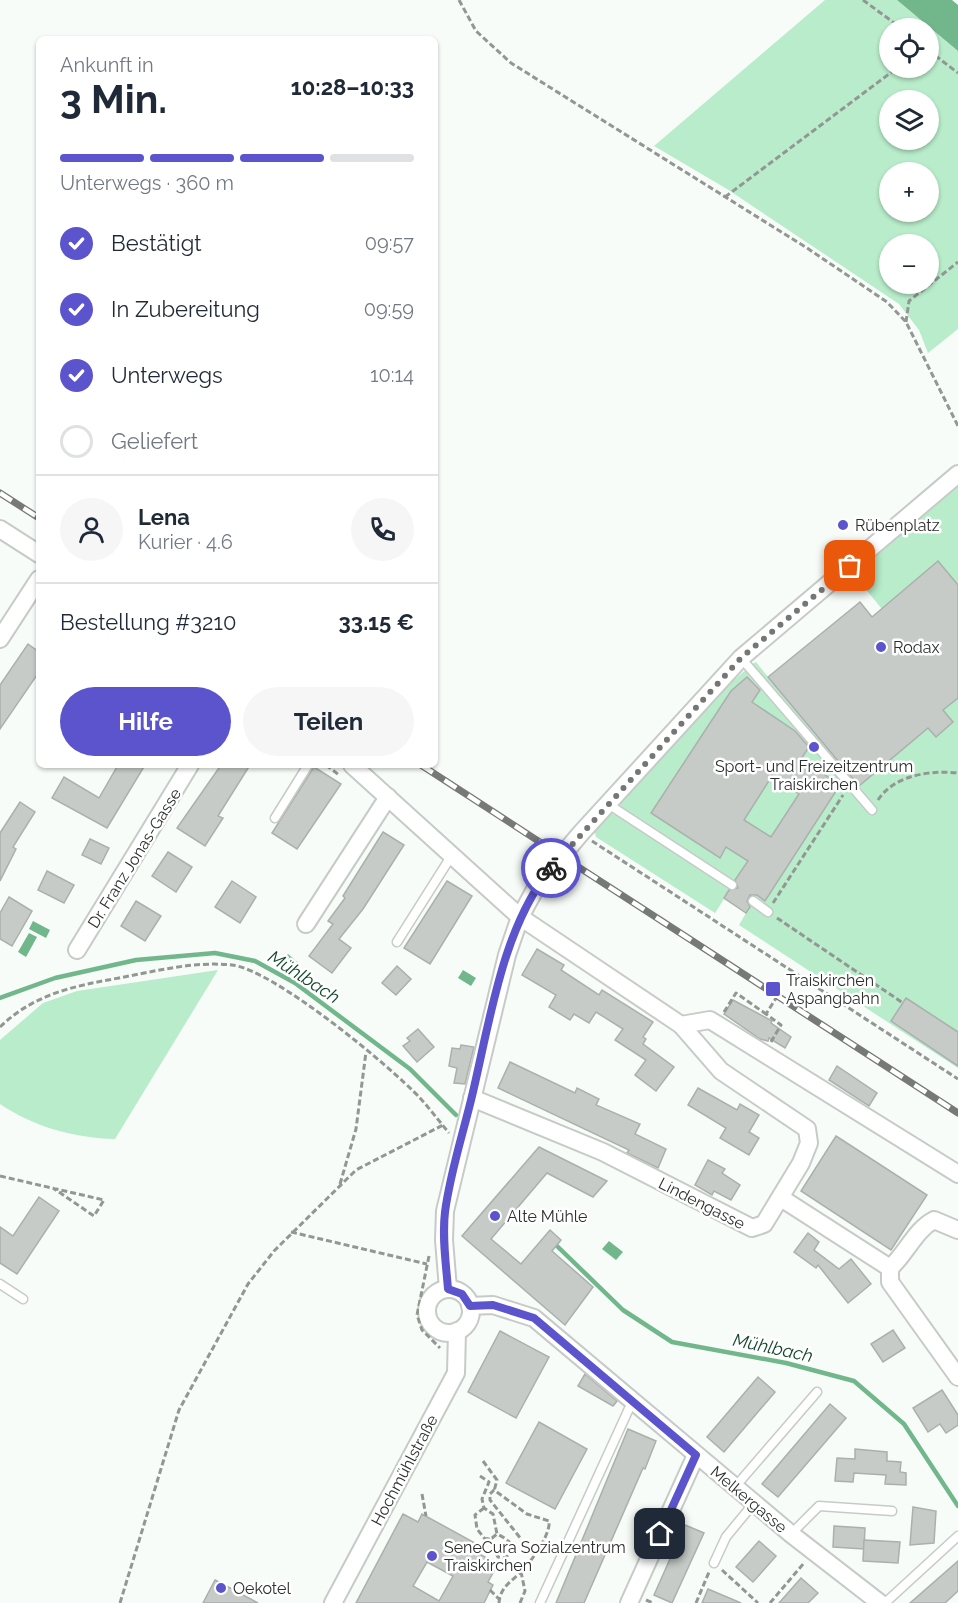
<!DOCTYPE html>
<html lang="de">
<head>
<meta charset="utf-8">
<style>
  :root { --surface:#fff; --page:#f6f6f7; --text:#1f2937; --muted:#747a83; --line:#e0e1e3; --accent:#5b54cc }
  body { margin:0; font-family:Raleway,sans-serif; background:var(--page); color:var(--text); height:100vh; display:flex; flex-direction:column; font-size:22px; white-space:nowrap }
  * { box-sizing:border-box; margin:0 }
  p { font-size:20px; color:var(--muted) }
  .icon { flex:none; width:33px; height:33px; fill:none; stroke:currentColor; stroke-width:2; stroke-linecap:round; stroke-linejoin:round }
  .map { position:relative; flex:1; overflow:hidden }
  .details { position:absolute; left:36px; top:36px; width:402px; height:732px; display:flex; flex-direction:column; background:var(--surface); border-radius:9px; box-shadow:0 2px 4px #0004 }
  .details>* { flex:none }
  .controls { position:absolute; left:879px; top:18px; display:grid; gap:12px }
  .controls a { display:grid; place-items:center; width:60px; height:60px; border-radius:50%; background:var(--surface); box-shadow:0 2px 4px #0004; font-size:30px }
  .pin { position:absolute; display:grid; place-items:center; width:51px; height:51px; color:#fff; margin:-26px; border-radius:12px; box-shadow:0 3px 9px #0006 }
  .courier { position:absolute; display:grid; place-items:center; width:60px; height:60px; margin:-30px; border:4px solid #5b54cc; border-radius:50%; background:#fff; color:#222; box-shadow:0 2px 8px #0007 }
  .head em { font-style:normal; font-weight:700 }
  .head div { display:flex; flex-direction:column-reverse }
  .head { display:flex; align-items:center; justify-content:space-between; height:102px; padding:0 24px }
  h1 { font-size:39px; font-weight:700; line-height:45px }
  .bar { display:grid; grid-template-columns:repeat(4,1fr); gap:9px 6px; align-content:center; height:72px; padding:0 24px }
  .bar i { height:8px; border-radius:4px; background:var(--line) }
  .bar .active { background:var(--accent) }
  .bar p { grid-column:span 4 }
  .line { display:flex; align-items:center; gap:15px; padding:0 24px; border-top:2px solid var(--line) }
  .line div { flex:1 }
  .round { display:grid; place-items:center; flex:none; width:63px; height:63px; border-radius:32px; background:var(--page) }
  ol { padding:0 24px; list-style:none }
  li { display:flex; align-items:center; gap:18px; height:66px }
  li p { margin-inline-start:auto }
  li .icon { padding:6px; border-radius:50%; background:var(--accent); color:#fff; stroke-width:4 }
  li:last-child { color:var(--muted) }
  li i { width:33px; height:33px; border:3px solid var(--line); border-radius:50% }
  .cta { display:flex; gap:12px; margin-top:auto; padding:12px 24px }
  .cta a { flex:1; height:69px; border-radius:36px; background:var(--accent); color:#fff; font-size:24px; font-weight:700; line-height:69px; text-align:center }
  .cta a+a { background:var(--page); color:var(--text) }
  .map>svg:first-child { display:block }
  .green { fill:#b8ecca; fill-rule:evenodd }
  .water { fill:#72b78c }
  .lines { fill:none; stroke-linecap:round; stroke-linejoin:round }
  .stream { stroke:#72b78c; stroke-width:4.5 }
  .building { fill:#c6cbc7; stroke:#abb0ad; stroke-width:1.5; fill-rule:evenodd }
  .service-casing { stroke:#c6cbc8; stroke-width:11 }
  .minor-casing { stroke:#c6cbc8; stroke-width:20 }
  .path { stroke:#939794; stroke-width:3; stroke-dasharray:6 3; stroke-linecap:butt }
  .service { stroke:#fff; stroke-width:8 }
  .minor { stroke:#fff; stroke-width:16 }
  .rail-casing { stroke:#767977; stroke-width:7 }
  .rail { stroke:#fff; stroke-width:4.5; stroke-dasharray:14; stroke-linecap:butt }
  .done { stroke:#747775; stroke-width:6; stroke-dasharray:0 10.8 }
  .route { stroke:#5b54cc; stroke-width:8 }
  .poi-dot { fill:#5b54cc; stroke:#fff; stroke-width:2 }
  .labels { text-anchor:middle; stroke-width:5; stroke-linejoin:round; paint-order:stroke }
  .poi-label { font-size:16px; fill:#2d2f2e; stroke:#fff; text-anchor:start }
  .street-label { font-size:16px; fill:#2d2f2e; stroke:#fff }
  .water-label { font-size:18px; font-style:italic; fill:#14492c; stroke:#fff }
</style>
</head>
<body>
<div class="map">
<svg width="958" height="1603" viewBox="0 0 958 1603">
  <rect width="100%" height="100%" fill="#f7fcf8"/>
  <g class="green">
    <path d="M825,0H897L958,51V329L928,353L919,330L899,304L727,189L654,146ZM890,28H928V68H890ZM890,100H928V140H890ZM890,172H928V212H890ZM890,244H928V284H890Z"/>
    <path d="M958,485V1068L739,925L746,913L724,899L715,913L596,837L594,830L610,812L615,815L621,806L619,804L722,691L752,664L756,662L768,677L860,602L872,617L882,609L854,575Z"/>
    <path d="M218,970L115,1139C74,1138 34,1127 0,1104V1040L43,1003L77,991Z"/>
  </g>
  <g class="water">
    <path d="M897,0H952L958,5V51Z"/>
    <path d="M33,921L50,930L46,938L29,929Z"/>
    <path d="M29,933L37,937L26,957L18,952Z"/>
    <path d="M288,954L300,964L294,971L282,961Z"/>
    <path d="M463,970L476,978L471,986L458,978Z"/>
    <path d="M609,1241L623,1252L616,1260L602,1249Z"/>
  </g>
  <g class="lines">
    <g class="stream">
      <path d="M0,998L55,978L136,960L215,953L255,961L295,983L410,1069L456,1115"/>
      <path d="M557,1246L623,1310L672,1342L786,1363L854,1381L904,1424L958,1506"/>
    </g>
  </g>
  <g class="building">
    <path d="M938,561L958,585V698L943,710L953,722L936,737L928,728L859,786L768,677L860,602L872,617Z"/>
    <path d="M28,644L39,652V672L0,729V685Z"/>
    <path d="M747,677L760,690L752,702L795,731L809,747L801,759L840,785L765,901L757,895H750L747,901L750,907L746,913L724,898L729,890L738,888L735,880L748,861L726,847L720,858L651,813L731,691ZM772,776L799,794L771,837L744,820Z"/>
    <path d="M118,765H145L107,828L52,798L64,777L99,798Z"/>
    <path d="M221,765H250L218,816L223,818L205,846L177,828Z"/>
    <path d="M314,767L341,784L297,849L272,833Z"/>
    <path d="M20,802L35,812L13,847L16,849L0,881V833Z"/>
    <path d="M383,832L404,845L363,909L339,939L351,948L332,973L309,956L333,924L328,921L345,898L343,896Z"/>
    <path d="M90,839L109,848L101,864L82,855Z"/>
    <path d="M168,852L192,867L176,892L152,876Z"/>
    <path d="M47,871L74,885L64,903L38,890Z"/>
    <path d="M232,881L256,897L240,923L215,907Z"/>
    <path d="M447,881L472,896L430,964L404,948Z"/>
    <path d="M9,897L32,911L12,946L0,939V913Z"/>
    <path d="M136,901L161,916L145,941L121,926Z"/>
    <path d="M537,949L564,965L561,970L599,995L602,990L653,1022L643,1037L646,1039L643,1044L674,1067L656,1091L635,1075L646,1060L615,1040L623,1029L596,1012L589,1023L574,1014L570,1020L549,1007L556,995L522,975Z"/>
    <path d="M397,966L411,979L396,995L382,983Z"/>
    <path d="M906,998L958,1032V1066L891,1021Z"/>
    <path d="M733,1000L772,1021L771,1023L791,1037L785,1048L769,1038L768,1041L760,1039L724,1014Z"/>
    <path d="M418,1029L434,1047L417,1062L403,1046L410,1041L407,1038Z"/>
    <path d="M461,1045L474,1047L465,1084L454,1083L457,1068L449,1066L452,1048L460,1049Z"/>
    <path d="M510,1062L575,1093L577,1088L599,1099L596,1105L640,1124L635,1134L666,1149L658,1168L627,1153L629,1150L498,1088Z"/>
    <path d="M837,1066L877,1093L869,1106L829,1080Z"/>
    <path d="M698,1088L737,1110L740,1104L759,1115L749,1132L759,1138L749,1155L720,1138L726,1128L688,1105Z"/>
    <path d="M836,1136L927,1195L891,1250L801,1191Z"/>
    <path d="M539,1147L607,1181L593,1197L547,1173L491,1239L521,1264L550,1230L561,1240L552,1251L593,1287L565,1325L462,1236Z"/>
    <path d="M708,1160L725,1169L722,1173L740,1185L731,1200L714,1191L712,1195L695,1185Z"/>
    <path d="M39,1197L59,1211L17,1274L0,1263V1227L13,1236Z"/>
    <path d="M808,1233L819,1242L814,1250L839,1269L851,1259L871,1284L848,1303L818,1265L816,1268L794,1252Z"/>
    <path d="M893,1330L905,1348L883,1362L871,1344Z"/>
    <path d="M500,1331L549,1357L516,1418L468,1392Z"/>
    <path d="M585,1374L617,1401L613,1406L578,1386Z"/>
    <path d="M758,1377L775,1392L724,1452L707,1437Z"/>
    <path d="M942,1390L958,1415V1425L946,1433L940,1424L928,1432L913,1408Z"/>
    <path d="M830,1404L846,1418L778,1497L762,1484Z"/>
    <path d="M539,1422L587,1449L555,1509L506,1483Z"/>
    <path d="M628,1429L656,1441L645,1469L643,1468L584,1603H556Z"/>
    <path d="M855,1449L887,1452V1461L901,1462L900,1472L906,1473V1485L885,1484L886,1475L854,1473L853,1482L835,1481L837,1458L855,1459Z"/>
    <path d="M913,1507L936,1511L934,1543L910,1545Z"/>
    <path d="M403,1514L418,1522L422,1514L475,1543L472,1550L498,1564L488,1582L493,1585L484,1603H356ZM427,1562L453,1576L439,1601L413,1586Z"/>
    <path d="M685,1525L704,1533L672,1603L654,1595Z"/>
    <path d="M834,1526L865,1528L864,1549L833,1547Z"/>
    <path d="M864,1540L900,1542L898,1563L863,1561Z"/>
    <path d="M759,1541L776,1556L753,1582L736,1567Z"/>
    <path d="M958,1561V1591L945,1603H910Z"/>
    <path d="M801,1578L818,1593L808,1603H779Z"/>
    <path d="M215,1580L258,1603H203Z"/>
    <path d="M708,1589L741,1603H702Z"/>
  </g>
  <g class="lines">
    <g class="service-casing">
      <g id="service">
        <path d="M741,658L872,810"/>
        <path d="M608,804L732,885"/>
        <path d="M275,818L308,765"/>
        <path d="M753,901L768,912"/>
        <path d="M397,942L452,855"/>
        <path d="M0,1284L23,1299"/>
        <path d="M735,1487L817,1392"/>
        <path d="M791,1534L819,1506L892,1511"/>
        <path d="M714,1563L726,1537L754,1503"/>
        <path d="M540,1603L632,1402"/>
        <path d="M885,1603L958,1536"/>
      </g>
    </g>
    <g class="minor-casing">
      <g id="minor">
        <path d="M0,529L39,554"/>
        <path d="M0,639L39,579"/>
        <path d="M352,765L520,917L681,1025L721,1071L807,1129L809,1143L801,1163L764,1224L752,1228L603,1152L472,1098"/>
        <path d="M306,924L388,797"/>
        <path d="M77,950L190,765"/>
        <path d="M681,1025L710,1020L958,1174"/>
        <path d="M781,1198L890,1268"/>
        <path d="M890,1268V1282L958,1377"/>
        <path d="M890,1268C906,1254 915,1230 934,1220L958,1230"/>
        <path d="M448,1289L444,1240L445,1211L507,955L520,917L538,884L581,833L741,658L958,474"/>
        <circle cx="449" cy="1311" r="22"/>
        <path d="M470,1306L493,1305L534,1318L791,1534L880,1603"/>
        <path d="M333,1603L456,1373L457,1331"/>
        <path d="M629,1603L696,1455"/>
      </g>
    </g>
    <g class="path">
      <path d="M459,0L476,31L511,63L807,248L887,302L906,322L958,426"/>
      <path d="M863,0L901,28"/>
      <path d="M928,50L958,73"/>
      <path d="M725,197L897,68"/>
      <path d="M906,322L909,301L958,262"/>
      <path d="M326,765L339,775"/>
      <path d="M878,800C894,775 930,770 958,773"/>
      <path d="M592,841L958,1079"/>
      <path d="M773,903L843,795"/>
      <path d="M777,918L903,1003"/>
      <path d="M724,1012L736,993L766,1014"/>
      <path d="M0,1027C34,994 74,986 119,978C156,971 194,961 232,965C274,970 389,1065 420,1098C430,1109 439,1121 449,1133"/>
      <path d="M771,1042L781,1025L766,1014L780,992"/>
      <path d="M0,1176L104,1200L94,1216L53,1188"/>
      <path d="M340,1184L356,1129L366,1052"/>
      <path d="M291,1232L427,1264"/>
      <path d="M429,1256L417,1315L422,1330L440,1348"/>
      <path d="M483,1461L497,1480L494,1491"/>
      <path d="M480,1476L489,1482L482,1499L484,1508L493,1514L497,1534C509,1540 518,1546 505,1558L498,1557L488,1538"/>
      <path d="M422,1494L426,1516"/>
      <path d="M484,1508L475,1515L477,1529L485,1539L492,1538L497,1534"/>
      <path d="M722,1570L758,1603"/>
      <path d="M490,1590L499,1599"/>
      <path d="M646,1600L653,1603"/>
      <path d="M120,1603L179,1410L248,1284L274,1251L356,1170L443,1125"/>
      <path d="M499,1603C500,1586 514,1580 523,1570C532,1560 551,1534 549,1521L527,1514L494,1490L490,1494V1500L533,1554"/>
      <path d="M520,1603L525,1591L521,1572"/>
      <path d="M696,1603L709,1572"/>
      <path d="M770,1603L804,1563"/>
    </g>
    <use href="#service" class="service"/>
    <use href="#minor" class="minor"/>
    <g class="rail-casing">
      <g id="rail">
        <path d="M0,493L39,518"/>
        <path d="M421,765L958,1113"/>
      </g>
    </g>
    <use href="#rail" class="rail"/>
  </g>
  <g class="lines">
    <path class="done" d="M551,868L741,658L850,566"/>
    <path class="route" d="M551,868C502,929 490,1021 472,1096C463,1134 450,1173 445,1212C442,1237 446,1264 448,1289L462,1294L470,1306L493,1305L534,1318L696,1455L660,1534"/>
  </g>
  <g class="poi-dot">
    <circle cx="843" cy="525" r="6"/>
    <circle cx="881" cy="647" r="6"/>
    <circle cx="814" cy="747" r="6"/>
    <rect x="765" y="981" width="16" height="16" rx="3"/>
    <circle cx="495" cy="1216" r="6"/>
    <circle cx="432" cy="1556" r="6"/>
    <circle cx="221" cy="1588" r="6"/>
  </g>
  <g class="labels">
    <g class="poi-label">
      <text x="855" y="531">Rübenplatz</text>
      <text x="893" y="653">Rodax</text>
      <text x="814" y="772" text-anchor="middle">Sport- und Freizeitzentrum<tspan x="814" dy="18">Traiskirchen</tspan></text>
      <text x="786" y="986">Traiskirchen<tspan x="786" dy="18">Aspangbahn</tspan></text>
      <text x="507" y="1222">Alte Mühle</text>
      <text x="444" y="1553">SeneCura Sozialzentrum<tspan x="444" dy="18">Traiskirchen</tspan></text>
      <text x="233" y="1594">Oekotel</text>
    </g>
    <g class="street-label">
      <text transform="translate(134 858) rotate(-58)" y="6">Dr. Franz Jonas-Gasse</text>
      <text transform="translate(702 1203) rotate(27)" y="6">Lindengasse</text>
      <text transform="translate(404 1470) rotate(-62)" y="6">Hochmühlstraße</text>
      <text transform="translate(749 1499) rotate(40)" y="6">Melkergasse</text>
    </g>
    <g class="water-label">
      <text transform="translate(304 977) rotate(33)" y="6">Mühlbach</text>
      <text transform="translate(773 1348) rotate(12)" y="6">Mühlbach</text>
    </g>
  </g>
</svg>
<div class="controls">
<a><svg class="icon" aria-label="locate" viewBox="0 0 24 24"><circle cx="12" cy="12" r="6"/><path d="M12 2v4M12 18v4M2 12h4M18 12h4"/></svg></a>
<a><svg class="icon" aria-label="layers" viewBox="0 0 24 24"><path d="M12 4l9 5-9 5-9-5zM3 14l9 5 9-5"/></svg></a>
<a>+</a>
<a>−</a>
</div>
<div class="pin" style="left:850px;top:566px;background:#ea580c"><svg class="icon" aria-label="bag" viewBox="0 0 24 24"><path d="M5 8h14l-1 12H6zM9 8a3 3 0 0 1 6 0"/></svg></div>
<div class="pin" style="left:660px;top:1534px;background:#1f2937"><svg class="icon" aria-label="home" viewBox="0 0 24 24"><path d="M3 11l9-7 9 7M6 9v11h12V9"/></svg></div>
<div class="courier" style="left:551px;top:868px"><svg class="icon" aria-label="bike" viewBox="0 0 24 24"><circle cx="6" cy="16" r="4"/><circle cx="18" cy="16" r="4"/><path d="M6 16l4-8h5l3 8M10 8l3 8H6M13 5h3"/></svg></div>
<section class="details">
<div class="head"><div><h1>3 Min.</h1><p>Ankunft in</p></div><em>10:28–10:33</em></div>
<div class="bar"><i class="active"></i><i class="active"></i><i class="active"></i><i></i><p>Unterwegs · 360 m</p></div>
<ol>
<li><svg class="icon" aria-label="check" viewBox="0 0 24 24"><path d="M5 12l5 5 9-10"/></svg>Bestätigt<p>09:57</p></li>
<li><svg class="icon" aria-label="check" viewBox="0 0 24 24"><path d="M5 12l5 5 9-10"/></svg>In Zubereitung<p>09:59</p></li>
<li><svg class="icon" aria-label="check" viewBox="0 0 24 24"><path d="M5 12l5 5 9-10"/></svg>Unterwegs<p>10:14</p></li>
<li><i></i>Geliefert</li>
</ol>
<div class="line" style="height:108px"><a class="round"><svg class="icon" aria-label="person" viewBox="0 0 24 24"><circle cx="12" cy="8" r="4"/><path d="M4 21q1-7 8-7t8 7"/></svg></a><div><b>Lena</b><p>Kurier · 4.6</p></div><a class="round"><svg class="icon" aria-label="phone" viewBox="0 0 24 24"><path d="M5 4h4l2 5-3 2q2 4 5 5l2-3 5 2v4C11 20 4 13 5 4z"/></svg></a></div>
<div class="line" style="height:78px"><div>Bestellung #3210</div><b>33.15 €</b></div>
<div class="cta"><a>Hilfe</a><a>Teilen</a></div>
</section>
</div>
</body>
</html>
